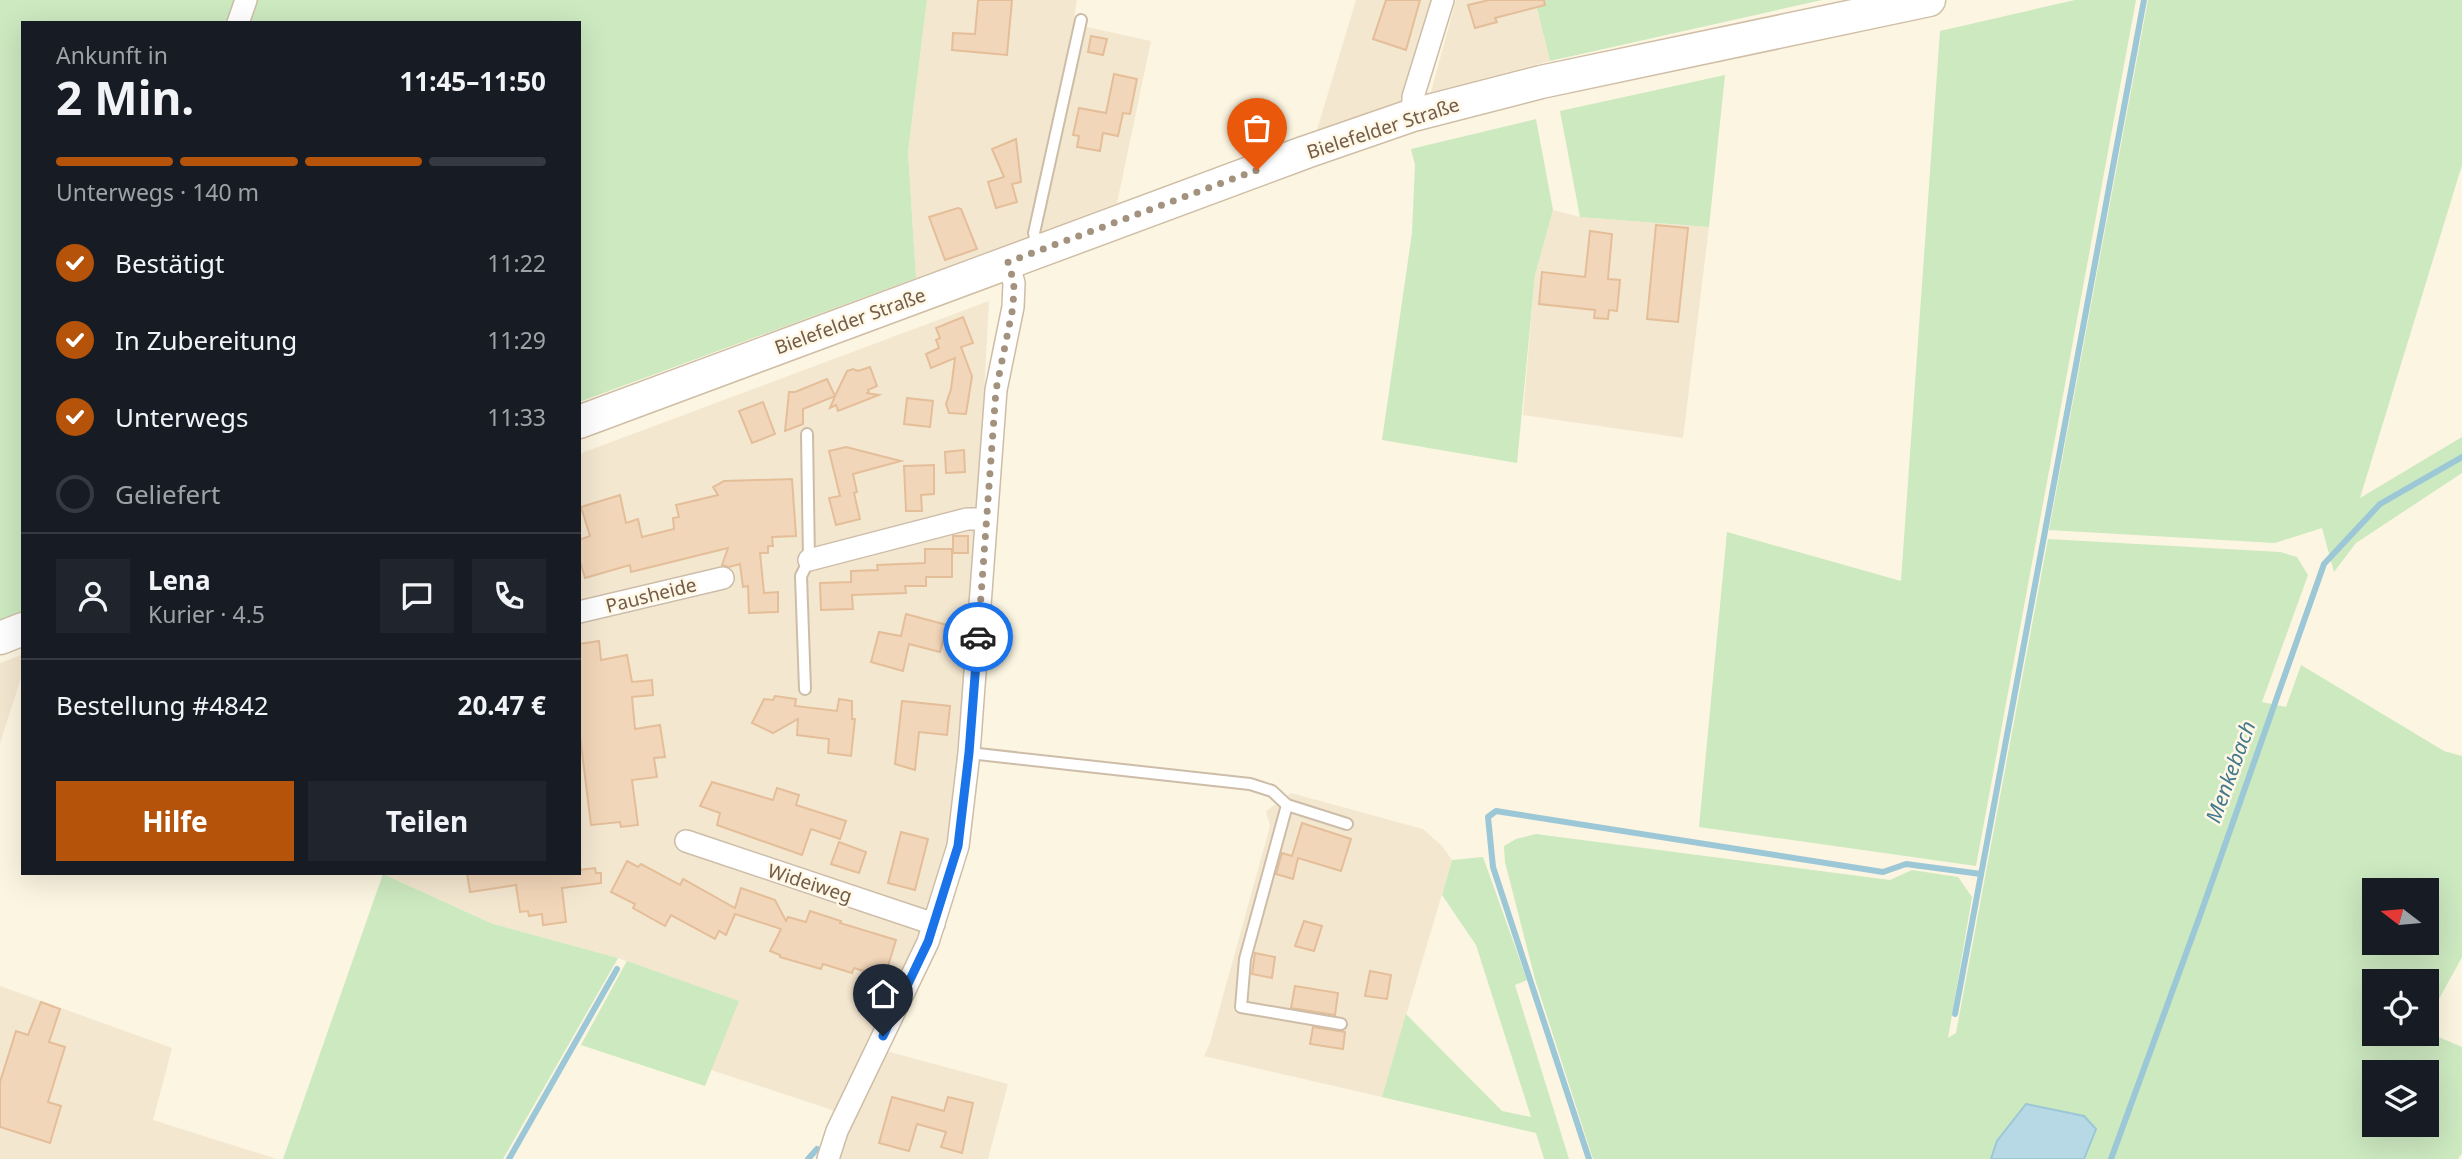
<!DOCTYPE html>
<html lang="de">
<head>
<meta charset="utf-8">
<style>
  :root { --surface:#171b24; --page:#20242c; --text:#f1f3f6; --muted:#9ea1a6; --line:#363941; --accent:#b45309 }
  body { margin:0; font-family:"Noto Sans",sans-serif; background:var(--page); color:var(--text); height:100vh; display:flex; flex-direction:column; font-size:26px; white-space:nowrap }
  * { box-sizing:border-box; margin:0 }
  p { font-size:23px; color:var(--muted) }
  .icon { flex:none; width:38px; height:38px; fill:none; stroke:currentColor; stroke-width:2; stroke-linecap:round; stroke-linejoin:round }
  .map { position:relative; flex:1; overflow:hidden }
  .sheet { position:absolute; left:21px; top:21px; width:560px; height:854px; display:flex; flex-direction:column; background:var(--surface); border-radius:0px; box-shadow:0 7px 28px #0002 }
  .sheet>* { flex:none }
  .needle { width:46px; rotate:286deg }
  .tools { position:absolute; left:2362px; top:878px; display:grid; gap:14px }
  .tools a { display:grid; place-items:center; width:77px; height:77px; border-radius:0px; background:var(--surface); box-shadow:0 7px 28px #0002; font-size:35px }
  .pin { position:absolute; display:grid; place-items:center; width:60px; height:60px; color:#fff; margin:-72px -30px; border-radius:50% 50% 50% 0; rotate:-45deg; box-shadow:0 0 7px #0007 }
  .pin .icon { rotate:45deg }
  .courier { position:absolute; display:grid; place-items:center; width:70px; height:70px; margin:-35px; border:5px solid #1a73e8; border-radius:50%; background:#fff; color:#222; box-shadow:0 2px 9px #0007 }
  .headline em { font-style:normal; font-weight:700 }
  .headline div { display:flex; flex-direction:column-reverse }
  .headline { display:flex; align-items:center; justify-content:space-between; height:119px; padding:0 35px }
  h1 { font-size:46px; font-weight:700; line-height:52px }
  .bar { display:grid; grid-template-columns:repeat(4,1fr); gap:10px 7px; align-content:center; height:84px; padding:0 35px }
  .bar i { height:9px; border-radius:5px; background:var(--line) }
  .bar .current { background:var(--accent) }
  .bar p { grid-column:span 4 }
  .line { display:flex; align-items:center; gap:18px; padding:0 35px; border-top:2px solid var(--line) }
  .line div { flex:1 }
  .round { display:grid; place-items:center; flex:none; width:74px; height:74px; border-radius:0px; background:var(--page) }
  ol { padding:0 35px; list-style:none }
  li { display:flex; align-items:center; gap:21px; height:77px }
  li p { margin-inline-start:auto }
  li .icon { padding:7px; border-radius:50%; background:var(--accent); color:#fff; stroke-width:4 }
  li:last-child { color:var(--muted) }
  li i { width:38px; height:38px; border:4px solid var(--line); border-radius:50% }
  .button { display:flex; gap:14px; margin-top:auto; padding:14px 35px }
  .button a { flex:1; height:80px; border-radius:0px; background:var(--accent); color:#fff; font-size:28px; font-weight:700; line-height:80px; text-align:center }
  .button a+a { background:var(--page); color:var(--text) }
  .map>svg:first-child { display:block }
  .residential { fill:#f4e7d0 }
  .green { fill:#cce9c0; fill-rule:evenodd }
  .water { fill:#b6d9e5; stroke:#9cc7d7; stroke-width:2 }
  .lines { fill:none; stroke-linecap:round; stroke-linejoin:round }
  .stream { stroke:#9cc7d7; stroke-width:6 }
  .building { fill:#f2d6b9; stroke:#e4be99; stroke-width:2 }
  .lane-casing { stroke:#cdbda8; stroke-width:14 }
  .street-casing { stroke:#cdbda8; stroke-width:24 }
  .secondary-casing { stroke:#d0bea6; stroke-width:35 }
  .lane { stroke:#fff; stroke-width:10 }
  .street { stroke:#fff; stroke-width:21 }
  .secondary { stroke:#fff; stroke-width:32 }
  .done { stroke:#a3927e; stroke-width:7; stroke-dasharray:0 12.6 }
  .route { stroke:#1a73e8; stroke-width:9 }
  .labels { text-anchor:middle; stroke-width:5; stroke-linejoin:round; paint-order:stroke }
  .street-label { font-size:19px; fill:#735c48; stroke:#fff8e7 }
  .water-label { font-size:21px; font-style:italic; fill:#44798e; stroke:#fff8e7 }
</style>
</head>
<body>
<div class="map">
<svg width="2462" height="1159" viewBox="0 0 2462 1159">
  <rect width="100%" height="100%" fill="#fcf5e1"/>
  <g class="residential">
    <path d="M927,0H1077L1073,24L1151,41L1117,203L916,278L908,152Z"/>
    <path d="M1356,0H1433L1403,102L1317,130Z"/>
    <path d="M1456,0H1535L1550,61L1431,92Z"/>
    <path d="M1553,210L1580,217L1709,227L1683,438L1523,415L1535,275Z"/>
    <path d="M989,301L977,527L960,752L949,845L920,937L838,1112L711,1070L738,1001L618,958L493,924L381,873H579V454Z"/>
    <path d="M22,655L23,672L0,743V663Z"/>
    <path d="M1291,793L1423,829L1442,846L1452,860L1382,1097L1204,1056L1210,1043L1270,826L1266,811Z"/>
    <path d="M0,986L172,1048L153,1120L277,1159H0Z"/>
    <path d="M886,1051L1008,1084L988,1159H838L847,1134Z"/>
  </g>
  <g class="green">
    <path d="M0,0H927L908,152L916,278L579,402V23H23V614L0,622Z"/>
    <path d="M1535,0H1822L1550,61Z"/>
    <path d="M2075,0H2136L1976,866L1699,827L1727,532L1901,581L1940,31Z"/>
    <path d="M2148,0H2462V165L2360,498L2462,437V473L2356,543L2334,572L2322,528L2275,543L2049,530Z"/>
    <path d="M1725,75L1709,227L1580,217L1560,111Z"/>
    <path d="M1536,119L1553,210L1535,275L1517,463L1382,440L1412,233L1415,165L1411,149Z"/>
    <path d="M2048,539L2280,552L2297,557L2308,575L2262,702L2286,707L2301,665L2444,751L2462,756V957L2427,1021V982H2375V1034H2427V1032L2462,1047V1153L2458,1159H1593L1535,979L1505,862L1504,846L1516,839L1536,834L1890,880L1912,870L1958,877L1972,897L1948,1038L1956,1033ZM2375,891H2427V943H2375ZM2375,1073H2427V1125H2375Z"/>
    <path d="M1483,857L1527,980L1515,985L1569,1159H1544L1536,1133L1382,1097L1406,1014L1502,1111L1531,1117L1476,945L1442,895L1452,860Z"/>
    <path d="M383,874L493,924L618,958L503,1159H283Z"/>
    <path d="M627,961L739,1001L705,1086L581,1045Z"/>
  </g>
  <path class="water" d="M2026,1104L2084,1116L2096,1129L2084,1159H1991L1997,1141Z"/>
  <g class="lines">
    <g class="stream">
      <path d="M1955,1014L2144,0"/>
      <path d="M509,1159L617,969"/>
      <path d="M808,1159L817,1149"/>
      <path d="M1589,1159L1493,867L1488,817L1496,811L1883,872L1906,864L1981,874"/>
      <path d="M2111,1159L2202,910L2324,564L2380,504L2462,457"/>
    </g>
  </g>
  <g class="building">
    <path d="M978,0H1012L1007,55L952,50L953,33L975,34Z"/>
    <path d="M1386,0H1420L1406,50L1373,39Z"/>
    <path d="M1489,0H1544L1545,5L1495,18L1497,22L1475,28L1468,5Z"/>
    <path d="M1091,36L1107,39L1103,55L1088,52Z"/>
    <path d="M1114,74L1137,79L1130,114L1123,113L1118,136L1103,133L1100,151L1077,147L1079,136L1073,135L1079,108L1106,113Z"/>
    <path d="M1016,139L1021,182L1012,184L1017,202L996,208L988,182L1004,177L992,149Z"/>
    <path d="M958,208L961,209L977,249L945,260L929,217Z"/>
    <path d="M1656,225L1688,228L1678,322L1647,319Z"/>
    <path d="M1590,231L1612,234L1608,279L1620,280L1617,311L1609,310L1608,319L1594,318L1595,310L1539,304L1542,272L1585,277Z"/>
    <path d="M963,317L973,343L961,347L972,376L966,414L949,413L946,404L951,389L955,358L931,368L926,354L939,348L936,340L940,338L936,328Z"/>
    <path d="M870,367L877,386L868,390L869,393H866L879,395L838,411L836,405L830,408L835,396L803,409V424L785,431L789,392H795L827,379L835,396L847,371L853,369L858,371Z"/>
    <path d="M907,398L933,401L930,427L904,424Z"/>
    <path d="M763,402L775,434L752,443L739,411Z"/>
    <path d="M846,447L901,461L853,474L857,492L854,493L860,519L836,525L829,498L840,496L829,451Z"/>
    <path d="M964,450L965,472L946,473L945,452Z"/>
    <path d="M934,465V494L921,495L922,511H906L904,466Z"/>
    <path d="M792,479L796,536L772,537L773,546H768V553H760L764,593L778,592V612L749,613L748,586L743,587L740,564L729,567L722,565L728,548L631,572L630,565L585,578L579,558V540L590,536L581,507L620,495L626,523L638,519L642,537L674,529L673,518L679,517L676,505L718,495L713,487L724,481Z"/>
    <rect x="953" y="536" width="15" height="17"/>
    <path d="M925,549H952V577H926V586H905L906,593L852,595L853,609L821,610L820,583L851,582V571L878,570L877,565L925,563Z"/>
    <path d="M906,614L947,625L940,652L909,644L903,671L871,662L879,632L901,636Z"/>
    <path d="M599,641L601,660L627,655L632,682L652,680L653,695L632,697L635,729L660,725L665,757L654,758L657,777L632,780L638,825L621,827L620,822L591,825L579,728V644Z"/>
    <path d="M775,696L796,699L795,706L837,711L839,699L852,701V719H855L851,756L828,753L829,739L797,735L798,719L773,733L752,723L764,699L773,700Z"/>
    <path d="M902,701L950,706L947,735L919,732L915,770L895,764Z"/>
    <path d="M712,782L773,800L777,788L799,795L796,805L846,821L840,839L811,829L802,855L717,825L720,813L700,806Z"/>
    <path d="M1302,823L1351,839L1341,871L1298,858L1293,879L1276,874L1282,853L1292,856Z"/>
    <path d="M901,832L928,839L915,890L888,883Z"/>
    <path d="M839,842L866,852L859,873L831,864Z"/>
    <path d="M627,861L638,867L641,864L680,885L683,879L735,908L741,888L775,900L786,921L788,917L806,922L810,911L841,921L840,923L896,940L887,969L879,966L876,975L854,968L852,973L823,964L821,969L780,957V955L770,951L781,929L735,914L726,935L719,931L715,939L671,915L665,926L633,908L635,904L611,892Z"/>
    <path d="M595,868L596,873H601V883L562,888L566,922L543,925L542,914L529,916L528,911L520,912L516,885L470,892L467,873H579V870Z"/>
    <path d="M1304,921L1322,926L1314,951L1295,946Z"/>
    <path d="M1255,953L1275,957L1272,978L1252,974Z"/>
    <path d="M1370,971L1391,975L1387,999L1365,996Z"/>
    <path d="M1295,986L1338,993L1335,1015L1291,1008Z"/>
    <path d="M41,1002L60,1009L49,1042L65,1047L48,1102L61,1106L50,1143L0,1127V1082L16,1031L28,1035Z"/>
    <path d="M1313,1027L1345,1032L1343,1049L1310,1044Z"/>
    <path d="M892,1097L944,1111L948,1097L973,1103L962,1153L941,1147L946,1132L917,1124L909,1151L879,1143Z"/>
  </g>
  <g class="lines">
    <g class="lane-casing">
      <g id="lane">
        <path d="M1038,250L1034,233L1081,20"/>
        <path d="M805,689L801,576L809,560L807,434"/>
        <path d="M969,753L1250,784L1272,791L1287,805L1347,824"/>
        <path d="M1287,805L1245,959L1241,1007L1341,1024"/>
      </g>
    </g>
    <g class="street-casing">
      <g id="street">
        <path d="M238,23L246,0"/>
        <path d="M1413,115V97L1443,0"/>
        <path d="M809,560L967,519H986"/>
        <path d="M579,612L723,578"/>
        <path d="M686,841L934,924"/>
        <path d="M828,1159L837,1131L928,942L958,846L969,753L996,390L1013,307L1014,283L1008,262"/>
      </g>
    </g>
    <g class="secondary-casing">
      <g id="secondary">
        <path d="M579,422L1306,152L1413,115L1541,82L1929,0"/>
        <path d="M0,638L23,629"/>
      </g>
    </g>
    <use href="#lane" class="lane"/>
    <use href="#street" class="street"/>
    <use href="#secondary" class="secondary"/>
  </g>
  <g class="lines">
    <path class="done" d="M978,637L996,390L1013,307L1014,283L1008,262L1257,170"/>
    <path class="route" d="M883,1036L928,942L958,846L969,753L978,637"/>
  </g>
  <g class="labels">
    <g class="street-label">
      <text transform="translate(1383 128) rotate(-18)" y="7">Bielefelder Straße</text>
      <text transform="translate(850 321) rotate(-20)" y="7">Bielefelder Straße</text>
      <text transform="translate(651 595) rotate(-14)" y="7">Pausheide</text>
      <text transform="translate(810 883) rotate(18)" y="7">Wideiweg</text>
    </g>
    <g class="water-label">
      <text transform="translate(2231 772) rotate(-70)" y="7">Menkebach</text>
    </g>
  </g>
</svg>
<div class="tools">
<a><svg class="needle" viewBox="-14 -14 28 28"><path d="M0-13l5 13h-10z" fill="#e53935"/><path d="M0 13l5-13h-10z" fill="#9ea1a6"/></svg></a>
<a><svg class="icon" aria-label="locate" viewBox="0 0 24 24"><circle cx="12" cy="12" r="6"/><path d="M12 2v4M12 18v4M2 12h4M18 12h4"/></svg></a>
<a><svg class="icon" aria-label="layers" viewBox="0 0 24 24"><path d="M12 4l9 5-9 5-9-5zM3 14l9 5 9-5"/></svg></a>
</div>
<div class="pin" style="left:1257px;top:170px;background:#ea580c"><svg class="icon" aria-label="bag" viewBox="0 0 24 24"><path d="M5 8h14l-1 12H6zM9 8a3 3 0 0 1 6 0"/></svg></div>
<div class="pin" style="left:883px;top:1036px;background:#1f2937"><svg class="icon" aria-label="home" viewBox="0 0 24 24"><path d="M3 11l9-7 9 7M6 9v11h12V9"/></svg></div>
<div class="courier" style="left:978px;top:637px"><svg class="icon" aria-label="car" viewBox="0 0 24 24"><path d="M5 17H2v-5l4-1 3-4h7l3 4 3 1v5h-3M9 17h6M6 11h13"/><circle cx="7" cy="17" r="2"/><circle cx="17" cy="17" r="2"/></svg></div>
<section class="sheet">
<div class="headline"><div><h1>2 Min.</h1><p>Ankunft in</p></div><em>11:45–11:50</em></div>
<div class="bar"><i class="current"></i><i class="current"></i><i class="current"></i><i></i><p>Unterwegs · 140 m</p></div>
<ol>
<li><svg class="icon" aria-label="check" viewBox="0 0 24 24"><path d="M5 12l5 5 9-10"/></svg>Bestätigt<p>11:22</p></li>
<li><svg class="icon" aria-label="check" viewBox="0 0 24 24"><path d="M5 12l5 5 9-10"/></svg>In Zubereitung<p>11:29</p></li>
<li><svg class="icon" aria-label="check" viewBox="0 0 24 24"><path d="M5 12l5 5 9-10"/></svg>Unterwegs<p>11:33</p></li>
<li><i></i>Geliefert</li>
</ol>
<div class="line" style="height:126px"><a class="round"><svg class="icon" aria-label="person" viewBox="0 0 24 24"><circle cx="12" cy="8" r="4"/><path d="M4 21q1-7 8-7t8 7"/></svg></a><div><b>Lena</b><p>Kurier · 4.5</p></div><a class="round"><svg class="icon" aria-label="chat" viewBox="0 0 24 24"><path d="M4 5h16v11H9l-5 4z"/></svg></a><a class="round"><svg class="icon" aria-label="phone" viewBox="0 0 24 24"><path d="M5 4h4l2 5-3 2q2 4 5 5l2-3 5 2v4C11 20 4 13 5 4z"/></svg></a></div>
<div class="line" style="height:91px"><div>Bestellung #4842</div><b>20.47 €</b></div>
<div class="button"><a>Hilfe</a><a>Teilen</a></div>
</section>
</div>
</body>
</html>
